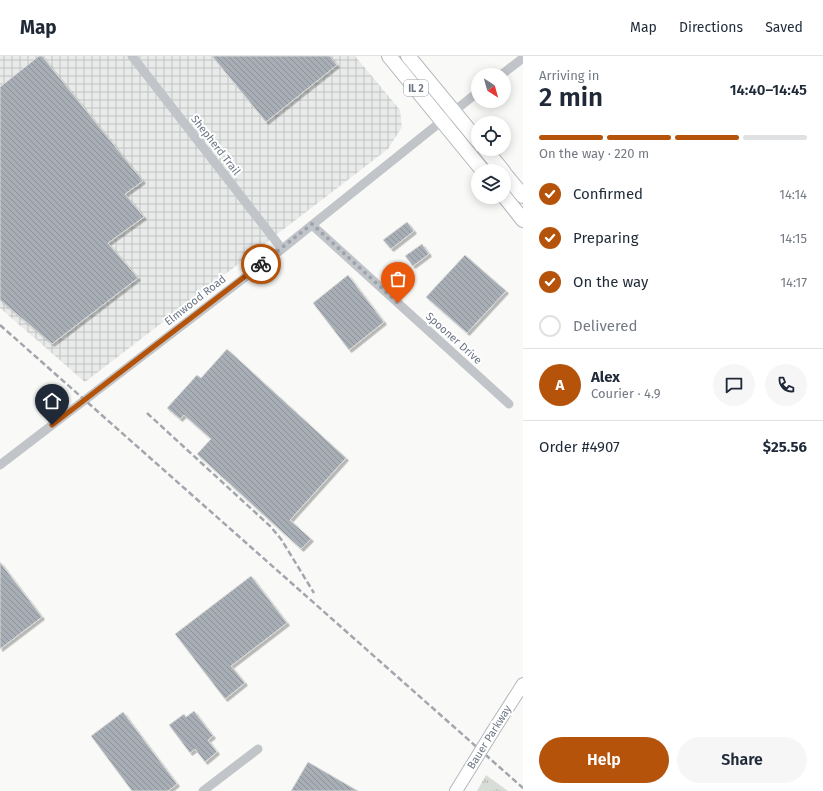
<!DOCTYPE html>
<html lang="en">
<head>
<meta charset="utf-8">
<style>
  :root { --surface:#fff; --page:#f6f6f7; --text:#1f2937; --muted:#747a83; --line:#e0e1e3; --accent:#b45309 }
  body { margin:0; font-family:"Fira Sans",sans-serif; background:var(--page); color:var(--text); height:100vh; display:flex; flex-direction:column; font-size:15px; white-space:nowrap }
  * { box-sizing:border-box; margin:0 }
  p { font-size:13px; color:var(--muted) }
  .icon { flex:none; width:22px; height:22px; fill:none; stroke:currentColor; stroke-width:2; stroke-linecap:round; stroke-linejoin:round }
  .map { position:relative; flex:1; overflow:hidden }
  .details { display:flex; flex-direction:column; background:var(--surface); width:300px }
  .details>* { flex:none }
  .needle { width:26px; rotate:143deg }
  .fabs { position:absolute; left:471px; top:12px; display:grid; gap:8px }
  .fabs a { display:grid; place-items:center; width:40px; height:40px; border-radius:50%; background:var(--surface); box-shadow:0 2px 10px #0003; font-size:20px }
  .pin { position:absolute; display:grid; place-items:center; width:34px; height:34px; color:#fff; margin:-41px -17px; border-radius:50% 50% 50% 0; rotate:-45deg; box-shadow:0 0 4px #0007 }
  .pin .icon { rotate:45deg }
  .courier { position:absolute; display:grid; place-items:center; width:40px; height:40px; margin:-20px; border:3px solid #b45309; border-radius:50%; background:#fff; color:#222; box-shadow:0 1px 5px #0007 }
  .overview em { font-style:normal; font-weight:600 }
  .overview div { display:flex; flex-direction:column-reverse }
  .overview { display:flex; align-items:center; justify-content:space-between; height:68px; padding:0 16px }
  h1 { font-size:26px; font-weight:600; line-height:30px }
  .bar { display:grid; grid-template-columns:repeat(4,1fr); gap:6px 4px; align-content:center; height:48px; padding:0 16px }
  .bar i { height:5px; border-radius:3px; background:var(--line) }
  .bar .current { background:var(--accent) }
  .bar p { grid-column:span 4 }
  .line { display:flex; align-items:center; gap:10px; padding:0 16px; border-top:1px solid var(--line) }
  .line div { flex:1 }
  .round { display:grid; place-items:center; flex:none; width:42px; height:42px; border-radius:21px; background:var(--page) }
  ol { padding:0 16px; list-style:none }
  li { display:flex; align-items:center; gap:12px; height:44px }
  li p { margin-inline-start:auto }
  li .icon { padding:4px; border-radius:50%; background:var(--accent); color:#fff; stroke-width:4 }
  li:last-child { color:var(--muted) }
  li i { width:22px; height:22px; border:2px solid var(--line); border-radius:50% }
  .cta { display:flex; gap:8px; margin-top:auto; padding:8px 16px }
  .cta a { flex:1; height:46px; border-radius:24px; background:var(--accent); color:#fff; font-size:16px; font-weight:600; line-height:46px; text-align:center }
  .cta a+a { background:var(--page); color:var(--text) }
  header { display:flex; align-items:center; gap:24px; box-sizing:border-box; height:56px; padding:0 20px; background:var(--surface); border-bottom:1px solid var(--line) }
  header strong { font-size:19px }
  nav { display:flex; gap:22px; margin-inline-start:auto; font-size:14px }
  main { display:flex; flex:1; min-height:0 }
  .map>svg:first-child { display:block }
  .industrial { fill:url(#industrial-grid) }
  .park { fill:url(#park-tufts) }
  .building { fill:url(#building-back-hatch); stroke:#dadbd9; filter:url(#shadow) }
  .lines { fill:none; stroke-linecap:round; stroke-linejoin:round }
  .secondary-casing { stroke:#b4b7bc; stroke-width:14 }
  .primary-casing { stroke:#b3b6ba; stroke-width:16 }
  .minor { stroke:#c1c4c8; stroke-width:9 }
  .secondary { stroke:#fff; stroke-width:12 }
  .primary { stroke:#fff; stroke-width:14 }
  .rail { stroke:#a3a7ad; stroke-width:2.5; stroke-dasharray:6 3; stroke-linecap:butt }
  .secondary-bridge-casing { stroke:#b4b7bc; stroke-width:14; stroke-linecap:butt }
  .secondary-bridge { stroke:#fff; stroke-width:12 }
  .done { stroke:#9da4ac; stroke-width:4; stroke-dasharray:0 7.2 }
  .route { stroke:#b45309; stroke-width:5 }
  .labels { text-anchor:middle; stroke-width:4; stroke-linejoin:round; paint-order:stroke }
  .shield { fill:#fff; stroke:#989fa9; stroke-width:1 }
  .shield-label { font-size:10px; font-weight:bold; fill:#6c7684 }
  .street-label { font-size:11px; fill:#6c7684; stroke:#fff }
</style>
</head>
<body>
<header>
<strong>Map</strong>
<nav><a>Map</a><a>Directions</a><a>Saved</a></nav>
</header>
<main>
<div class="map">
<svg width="523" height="735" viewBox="0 0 523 735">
  <defs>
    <pattern id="industrial-grid" width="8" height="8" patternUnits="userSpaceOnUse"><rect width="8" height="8" fill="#e9ebea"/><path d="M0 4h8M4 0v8" fill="none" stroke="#c1c3c3"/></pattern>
    <pattern id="park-tufts" width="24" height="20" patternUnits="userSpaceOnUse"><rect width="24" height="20" fill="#d8ddd7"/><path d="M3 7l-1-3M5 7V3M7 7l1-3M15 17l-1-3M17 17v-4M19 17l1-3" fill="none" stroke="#b3b8b4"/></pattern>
    <pattern id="building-back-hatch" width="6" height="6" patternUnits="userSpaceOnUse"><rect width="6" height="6" fill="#a8aeb5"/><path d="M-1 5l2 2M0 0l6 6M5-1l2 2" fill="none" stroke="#8d9299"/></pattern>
    <filter id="shadow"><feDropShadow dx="2.5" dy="2.5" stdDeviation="0" flood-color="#0004"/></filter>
  </defs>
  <rect width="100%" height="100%" fill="#f9f9f7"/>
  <path class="industrial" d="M0,0H355L400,54L402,71L388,93L85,326L0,252Z"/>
  <path class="park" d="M486,719L508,735H477Z"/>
  <g class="building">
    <path d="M39,0H42L143,125L125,138L144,161L108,187L138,222L52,288L0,244V31Z"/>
    <path d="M212,0H330L337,9L266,66Z"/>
    <path d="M407,166L414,175L391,193L383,184Z"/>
    <path d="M422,188L429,198L413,210L405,200Z"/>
    <path d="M465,199L506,235L467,277L426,241Z"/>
    <path d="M348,219L384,266L349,294L313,247Z"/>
    <path d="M227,293L346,402L290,464L311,483L301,493L197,398L211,383L184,359L180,363L167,352L197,319L201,322Z"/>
    <path d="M0,506L42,561L0,593Z"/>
    <path d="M251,520L287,567L231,610L245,627L225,643L175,578Z"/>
    <path d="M194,655L213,680L208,684L217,696L205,706L195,693L190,697L169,669L184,658L186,661Z"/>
    <path d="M123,656L177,728L168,735H132L91,680Z"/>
    <path d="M308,706L358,735H291Z"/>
  </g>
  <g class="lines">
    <g class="secondary-casing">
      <g id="secondary">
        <path d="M493,675L523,628"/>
        <path d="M456,735L469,714"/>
      </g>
    </g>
    <g class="primary-casing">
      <g id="primary">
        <path d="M389,0L483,115"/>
        <path d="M408,0L478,85"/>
        <path d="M485,93L503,115"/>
        <path d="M504,117L523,140"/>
        <path d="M504,140L523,164"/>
      </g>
    </g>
    <g class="minor">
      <path d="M132,0L282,193"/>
      <path d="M501,19L523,2"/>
      <path d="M312,169L509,348"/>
      <path d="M0,409L282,193L478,36"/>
      <path d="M203,735L258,693"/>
    </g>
    <use href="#secondary" class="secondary"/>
    <use href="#primary" class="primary"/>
    <g class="rail">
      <path d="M0,269L523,732"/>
      <path d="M147,357L270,470L281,483L314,537"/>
    </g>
    <g class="secondary-bridge-casing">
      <path id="secondary-bridge" d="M469,714L493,675"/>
    </g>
    <use href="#secondary-bridge" class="secondary-bridge"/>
  </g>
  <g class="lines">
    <path class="done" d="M261,208L312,168L398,247"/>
    <path class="route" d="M52,369L261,208"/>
  </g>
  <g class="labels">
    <rect class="shield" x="404" y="24" width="24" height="16" rx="3"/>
    <g class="shield-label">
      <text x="416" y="36">IL 2</text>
    </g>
    <g class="street-label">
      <text transform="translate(216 89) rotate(52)" y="4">Shepherd Trail</text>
      <text transform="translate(195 244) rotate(-38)" y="4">Elmwood Road</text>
      <text transform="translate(454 282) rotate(42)" y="4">Spooner Drive</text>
      <text transform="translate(489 681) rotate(-58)" y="4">Bauer Parkway</text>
    </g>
  </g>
</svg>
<div class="fabs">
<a><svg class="needle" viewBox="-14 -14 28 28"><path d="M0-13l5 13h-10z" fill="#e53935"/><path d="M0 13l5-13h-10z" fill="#747a83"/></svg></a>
<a><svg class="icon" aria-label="locate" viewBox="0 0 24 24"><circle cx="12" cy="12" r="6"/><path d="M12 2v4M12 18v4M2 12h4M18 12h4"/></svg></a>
<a><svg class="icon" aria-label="layers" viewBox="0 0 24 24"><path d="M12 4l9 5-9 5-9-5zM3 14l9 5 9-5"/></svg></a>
</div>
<div class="pin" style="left:398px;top:247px;background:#ea580c"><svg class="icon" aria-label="bag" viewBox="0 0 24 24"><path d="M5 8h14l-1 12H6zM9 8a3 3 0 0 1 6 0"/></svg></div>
<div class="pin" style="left:52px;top:369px;background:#1f2937"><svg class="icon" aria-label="home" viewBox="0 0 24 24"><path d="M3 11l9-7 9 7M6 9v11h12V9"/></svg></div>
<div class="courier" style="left:261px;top:208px"><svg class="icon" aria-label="bike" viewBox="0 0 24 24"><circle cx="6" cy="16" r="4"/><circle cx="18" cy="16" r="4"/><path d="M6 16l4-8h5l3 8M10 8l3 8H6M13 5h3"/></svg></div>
</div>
<section class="details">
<div class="overview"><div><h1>2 min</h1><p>Arriving in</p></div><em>14:40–14:45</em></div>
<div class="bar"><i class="current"></i><i class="current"></i><i class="current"></i><i></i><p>On the way · 220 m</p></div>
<ol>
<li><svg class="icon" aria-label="check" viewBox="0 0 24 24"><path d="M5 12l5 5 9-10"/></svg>Confirmed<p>14:14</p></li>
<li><svg class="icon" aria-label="check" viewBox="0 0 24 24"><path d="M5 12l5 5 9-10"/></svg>Preparing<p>14:15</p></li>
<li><svg class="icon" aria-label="check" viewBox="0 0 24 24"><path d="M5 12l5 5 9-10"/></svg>On the way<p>14:17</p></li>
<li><i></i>Delivered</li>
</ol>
<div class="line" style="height:72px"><b class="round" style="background:var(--accent);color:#fff">A</b><div><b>Alex</b><p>Courier · 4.9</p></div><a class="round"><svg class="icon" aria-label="chat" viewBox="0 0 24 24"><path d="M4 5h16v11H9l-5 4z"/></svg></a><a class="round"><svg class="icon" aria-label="phone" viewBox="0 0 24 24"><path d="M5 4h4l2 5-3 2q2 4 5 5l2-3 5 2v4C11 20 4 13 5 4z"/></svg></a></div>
<div class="line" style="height:52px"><div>Order #4907</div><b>$25.56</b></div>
<div class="cta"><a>Help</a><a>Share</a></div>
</section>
</main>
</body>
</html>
